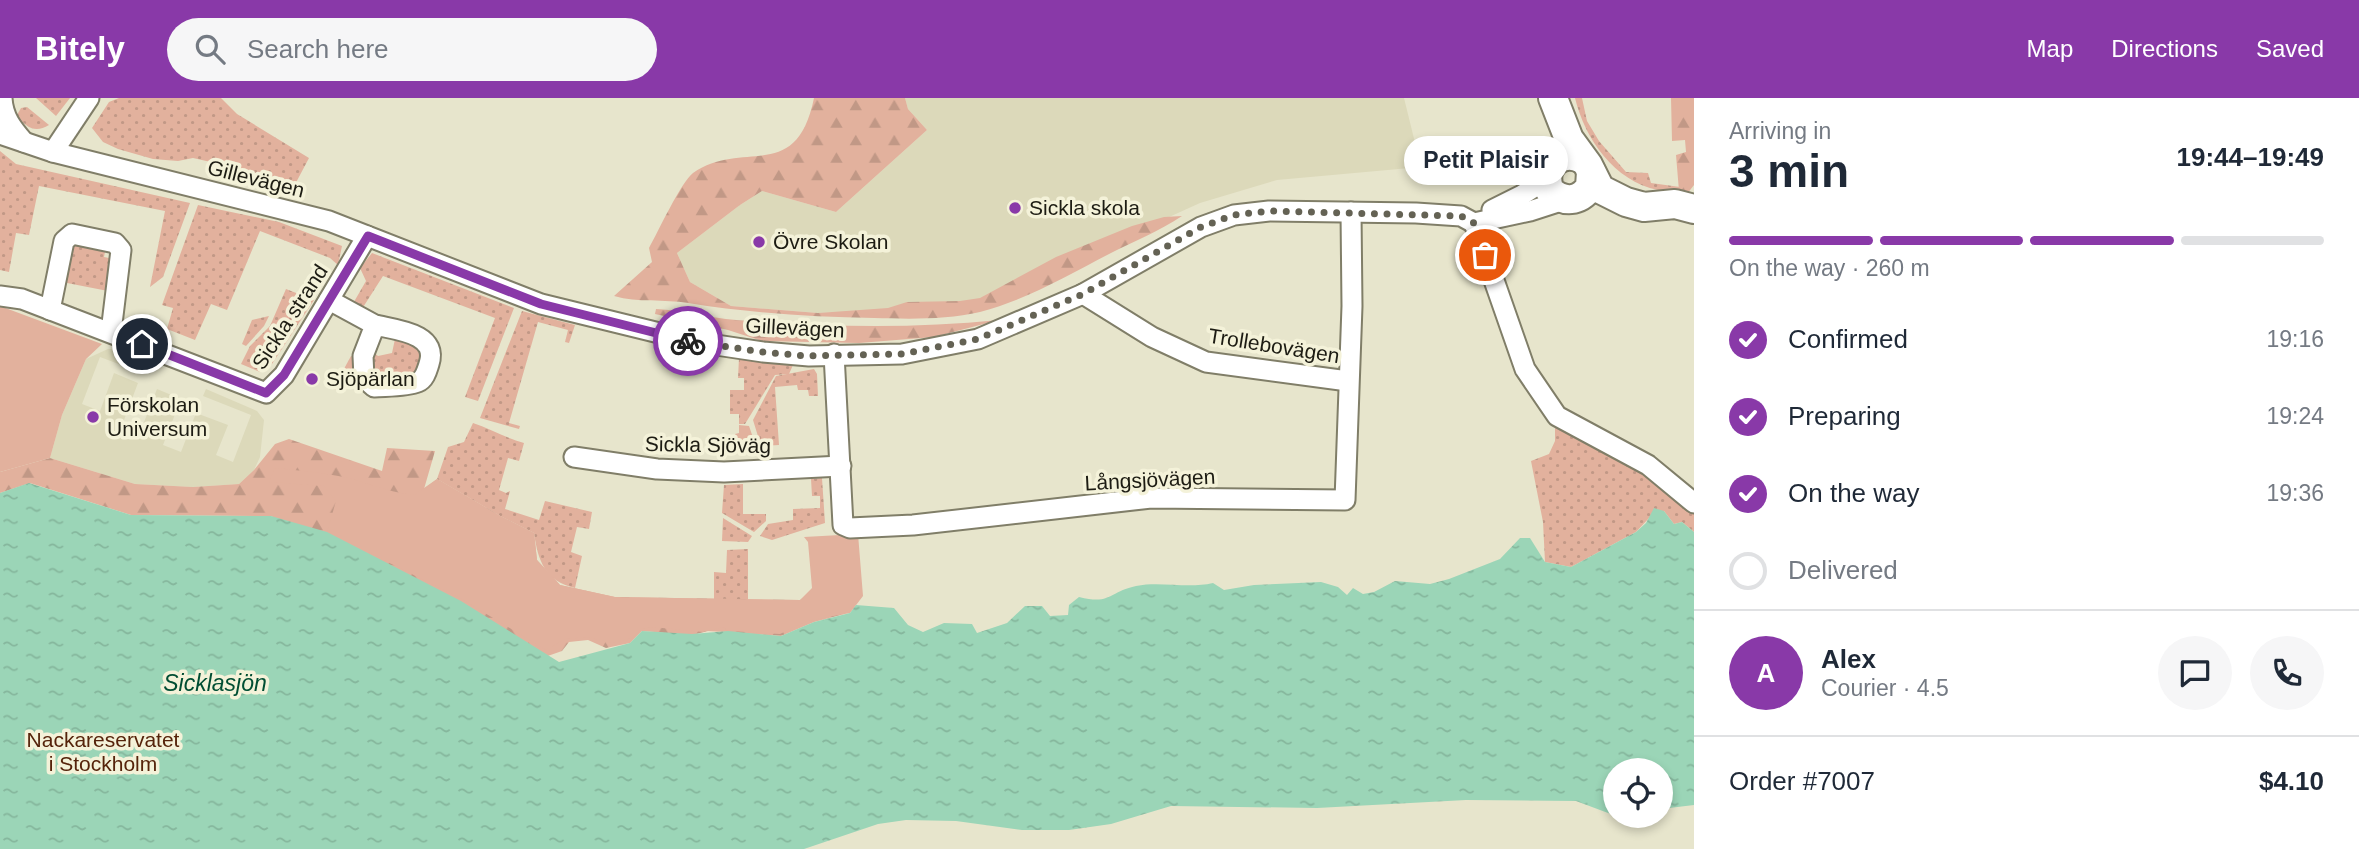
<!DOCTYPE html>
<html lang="en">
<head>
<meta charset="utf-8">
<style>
  :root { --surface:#fff; --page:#f6f6f7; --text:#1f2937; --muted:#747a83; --line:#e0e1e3; --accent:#8939a8 }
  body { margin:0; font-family:Arial,sans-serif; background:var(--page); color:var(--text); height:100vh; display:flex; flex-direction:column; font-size:26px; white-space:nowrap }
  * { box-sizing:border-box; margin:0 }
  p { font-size:23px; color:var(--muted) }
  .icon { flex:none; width:38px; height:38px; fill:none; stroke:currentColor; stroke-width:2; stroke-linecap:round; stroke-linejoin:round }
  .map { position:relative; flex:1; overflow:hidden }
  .panel { display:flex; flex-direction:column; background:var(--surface); width:665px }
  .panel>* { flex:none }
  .controls { position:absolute; left:1603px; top:660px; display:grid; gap:14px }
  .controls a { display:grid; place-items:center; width:70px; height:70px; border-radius:50%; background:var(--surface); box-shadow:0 4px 10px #0003; font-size:35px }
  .pin { position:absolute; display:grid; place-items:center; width:60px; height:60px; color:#fff; margin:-30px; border:4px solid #fff; border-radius:50%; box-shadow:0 2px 7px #0007 }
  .courier { position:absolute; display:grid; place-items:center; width:70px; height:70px; margin:-35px; border:5px solid #8939a8; border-radius:50%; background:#fff; color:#222; box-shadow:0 2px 9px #0007 }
  .bubble { position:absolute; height:49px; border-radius:24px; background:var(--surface); box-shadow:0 4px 10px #0003; font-size:23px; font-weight:800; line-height:49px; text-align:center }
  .headline em { font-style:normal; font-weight:800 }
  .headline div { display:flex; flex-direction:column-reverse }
  .headline { display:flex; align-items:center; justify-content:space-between; height:119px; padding:0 35px }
  h1 { font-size:46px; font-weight:800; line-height:52px }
  .bar { display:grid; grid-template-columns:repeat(4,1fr); gap:10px 7px; align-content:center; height:84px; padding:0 35px }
  .bar i { height:9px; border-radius:5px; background:var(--line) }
  .bar .selected { background:var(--accent) }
  .bar p { grid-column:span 4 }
  .line { display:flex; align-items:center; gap:18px; padding:0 35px; border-top:2px solid var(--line) }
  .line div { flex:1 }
  .round { display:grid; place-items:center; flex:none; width:74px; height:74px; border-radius:37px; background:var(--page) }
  ol { padding:0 35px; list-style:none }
  li { display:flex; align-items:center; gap:21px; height:77px }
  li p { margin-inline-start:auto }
  li .icon { padding:7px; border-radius:50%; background:var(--accent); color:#fff; stroke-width:4 }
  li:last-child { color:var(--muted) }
  li i { width:38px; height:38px; border:4px solid var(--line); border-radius:50% }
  header { display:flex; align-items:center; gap:42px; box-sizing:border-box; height:98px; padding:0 35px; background:var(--accent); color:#fff }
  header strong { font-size:33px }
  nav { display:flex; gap:38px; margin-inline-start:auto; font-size:24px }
  .search { width:490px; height:63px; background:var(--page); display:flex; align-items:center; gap:18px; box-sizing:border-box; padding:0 24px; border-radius:38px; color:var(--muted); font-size:26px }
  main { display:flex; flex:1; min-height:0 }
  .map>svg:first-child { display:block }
  .built { fill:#dcd9ba }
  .grass { fill:url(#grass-dots) }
  .forest { fill:url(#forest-firs) }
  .green { fill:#e2b19d }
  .water { fill:url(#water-ripples) }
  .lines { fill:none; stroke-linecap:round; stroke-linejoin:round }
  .minor-casing { stroke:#807e68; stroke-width:23 }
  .secondary-casing { stroke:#807e68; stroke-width:32 }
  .minor { stroke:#fff; stroke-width:19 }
  .secondary { stroke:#fff; stroke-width:28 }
  .done { stroke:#646254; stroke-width:7; stroke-dasharray:0 12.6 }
  .route { stroke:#8939a8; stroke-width:9 }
  .poi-dot { fill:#8939a8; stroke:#f4f2d9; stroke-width:2.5 }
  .labels { text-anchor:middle; stroke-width:7; stroke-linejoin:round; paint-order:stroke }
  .street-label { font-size:21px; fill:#1d1c13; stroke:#f4f2d9 }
  .poi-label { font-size:21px; fill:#1d1c13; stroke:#f4f2d9; text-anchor:start }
  .park-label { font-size:21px; fill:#55230a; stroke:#f4f2d9 }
  .water-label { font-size:23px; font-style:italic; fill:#014e33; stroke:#f4f2d9 }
</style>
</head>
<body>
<header>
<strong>Bitely</strong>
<div class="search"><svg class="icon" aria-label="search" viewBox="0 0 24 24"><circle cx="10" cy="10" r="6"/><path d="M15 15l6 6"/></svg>Search here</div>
<nav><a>Map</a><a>Directions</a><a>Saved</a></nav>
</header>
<main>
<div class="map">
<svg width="1694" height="751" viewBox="0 0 1694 751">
  <defs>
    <pattern id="grass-dots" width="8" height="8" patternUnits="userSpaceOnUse" patternTransform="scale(1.75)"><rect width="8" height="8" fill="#e2b19d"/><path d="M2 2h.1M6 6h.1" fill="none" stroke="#c19886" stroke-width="1.8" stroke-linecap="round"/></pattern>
    <pattern id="forest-firs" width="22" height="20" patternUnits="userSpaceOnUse" patternTransform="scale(1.75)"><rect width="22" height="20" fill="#e2b19d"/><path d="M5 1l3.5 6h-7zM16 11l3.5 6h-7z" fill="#c19886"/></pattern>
    <pattern id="water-ripples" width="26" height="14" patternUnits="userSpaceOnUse" patternTransform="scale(1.75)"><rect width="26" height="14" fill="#9bd5b7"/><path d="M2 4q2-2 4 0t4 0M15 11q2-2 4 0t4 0" fill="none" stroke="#85b69c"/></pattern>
  </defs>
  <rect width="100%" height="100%" fill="#e7e5cc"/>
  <g class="built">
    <path d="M905,0H1404L1421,69L1277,82L1200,105L1070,164L978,209L818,215L731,208L690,184L677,155L740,107L762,93L836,114L927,32L908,11Z"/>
    <path d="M108,251H115L129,257L124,268L100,259L82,306L100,313L114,275L138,285L121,330L139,337L157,291L181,301L163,347L181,354L196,315L228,327L216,357L233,364L251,317L203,298L206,291L257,313L264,322L260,359L254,372L239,386L193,389L135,386L50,360L62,317L86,261Z"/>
  </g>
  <g class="grass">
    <path d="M36,0H70L56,18Z"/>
    <path d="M119,0H221L237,16L309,60L291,94L270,87L237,70L193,60L178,63L153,61L118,51L103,44L92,30L109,4Z"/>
    <path d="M1575,0H1582L1587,23L1599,43L1626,74L1648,75L1651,85L1680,89L1679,93C1671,96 1666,94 1658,92C1614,83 1585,41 1575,0Z"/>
    <path d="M27,9L49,27C35,36 25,29 17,17L21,10Z"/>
    <path d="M0,53L16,66L190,105L163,179L150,189L165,113L39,88L29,137L16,135L9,174L0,172Z"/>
    <path d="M198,107L279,124L342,148L338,167L330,160L260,133L227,212L211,206L195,242L167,231L173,210L162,207Z"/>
    <path d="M70,142L106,149L104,159L114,161L108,193L62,184Z"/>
    <path d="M372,155L514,210L478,303L465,299L495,220L383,178L360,214L351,209L366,183L360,170Z"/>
    <path d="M286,191L314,202L272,266L260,274L241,266L250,248L270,228Z"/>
    <path d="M522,213L575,227L569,245L565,244L568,232L538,224L509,325L520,328L519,331L480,320Z"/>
    <path d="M269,218L264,228L246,248L242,246L252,222Z"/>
    <path d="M395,241L422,248L419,275L376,285L369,271L373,254L378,258L392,255Z"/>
    <path d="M351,258L359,262C357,277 350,293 333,291Z"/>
    <path d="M739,260L793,267L789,276L775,277L745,326H739V316H730V292H744V280H738Z"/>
    <path d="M814,271L817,276L818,298H809L808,292H798L797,287L775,289L779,347L761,348L753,322L776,278Z"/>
    <path d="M1555,323L1569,336L1589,340L1628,362L1694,413V434L1682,424L1674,426L1664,413L1650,419L1636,434L1571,469L1545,464L1543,424L1531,363L1549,356L1555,343Z"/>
    <path d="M473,325C491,331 506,340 524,345L519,363L508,360L499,392L506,395L510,393L505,411L539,422L545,403L592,414L589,431L577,429L571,454L582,458L575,490C545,483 538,463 534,435L502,419L437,381L448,349L464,344Z"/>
    <path d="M822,380L825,425L772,442L760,438L768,426L793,422V411L820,410V398H812L811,381Z"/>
    <path d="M743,386V416H766V423L754,434L722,415L724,387Z"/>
    <path d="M723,420L752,438L748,444L722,443Z"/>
    <path d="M748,451V502L714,501V474L726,475L727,452Z"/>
  </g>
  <g class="forest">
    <path d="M814,0H905L908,11L927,32L836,114L762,93L740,107L677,155L690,184L731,208L818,215L888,210L907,204L960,203L980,200L1056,159L1132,128L1164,119L1182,118C1159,133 1135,143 1111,155C1068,177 1027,202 980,214C946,222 908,221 874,220C811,219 750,215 688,205C664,201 638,205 614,198L652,164L649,150C658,134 681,84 693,75C743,40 796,87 814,0Z"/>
    <path d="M1671,0H1694V87L1687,96L1679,93L1676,57L1686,54L1685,42L1672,43Z"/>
    <path d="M656,211C683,212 709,220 736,222C824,229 911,231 999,222L934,239L859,245L762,243L728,232L655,216Z"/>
    <path d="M289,341L382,373L387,350L435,353L424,391L437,381L502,419L534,435L537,462L560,487L615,499L800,502L821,487L854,506L844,516L814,524L781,538L708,533L692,537L642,533L630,545L606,550L588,542L569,544L562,553L542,560L271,418L131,417L30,385L0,395V374L50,360L135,386L193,389L239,386L254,372L275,346Z"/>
  </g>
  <g class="green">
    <path d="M0,208L102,246L86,261L62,317L50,360L0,374Z"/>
    <path d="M739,327L749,328L758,354H734L735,336L739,335Z"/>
    <path d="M275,370C303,373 332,375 359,383C378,389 394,395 414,397L437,381L502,419L534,435L537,462L560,487L615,499L800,502L812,490L808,444L804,439L858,436L863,498L850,515L807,523L780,536L728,533L723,529L703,534L652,529L641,531L632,540L611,545L588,539L565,541L546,552L460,500L327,434L336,403L324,388L269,384Z"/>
  </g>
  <path class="water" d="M29,385L131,417L271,418L327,434L461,503L559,564L630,545L642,533L692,536L728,533L781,538L814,524L850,515L856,507L894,510L908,527L923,534L944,525L972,526L977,535L1007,525L1025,508H1042L1050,518L1068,517L1069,507L1079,499C1112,507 1108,494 1136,488C1161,483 1187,491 1213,485L1224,492L1254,487L1321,484L1338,489L1347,497L1353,490L1363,496L1374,494L1395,483L1430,486L1449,481L1500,461L1520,440H1530L1545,464L1571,469L1636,434L1646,425L1654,410L1664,413L1674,426L1682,424L1694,434V707L1661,711V672H1615V718H1620H1616L1576,703L1466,702L1317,710L1171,708L1111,726L1069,732H1022L956,723L906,722L878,726L804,751H0V395Z"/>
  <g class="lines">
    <g class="minor-casing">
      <g id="minor">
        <path d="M2,0C3,19 12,30 24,44"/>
        <path d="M0,36L53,54L329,123L541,206L696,244L763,254L809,258L902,256L978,241L1083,196L1201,129L1234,117L1269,113L1416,115L1461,118L1474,125L1530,113L1564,102"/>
        <path d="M53,54L89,0"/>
        <path d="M1492,112L1522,97L1547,81"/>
        <path d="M1474,125L1525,271L1557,318L1648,367L1694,405"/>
        <path d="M1083,196L1152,239L1206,264L1348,283"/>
        <path d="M0,198L22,201L266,295L284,277L367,138"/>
        <path d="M329,202L375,227L363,258L364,280L374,289C387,288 406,289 418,284C425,281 427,272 429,266C439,235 396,232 375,227"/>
        <path d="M50,212L64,143L72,136L115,145L121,152L111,234"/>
        <path d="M834,256L843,427L850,430L913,427L1151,400L1345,402L1352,208L1351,114"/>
        <path d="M574,359L657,371L724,374L841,368"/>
      </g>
    </g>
    <g class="secondary-casing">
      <g id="secondary">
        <path d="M1553,0L1569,41L1588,67L1600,91L1626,104L1644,109L1675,106L1694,111"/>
        <path d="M1582,61C1560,50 1540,70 1550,93C1564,105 1579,104 1590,89L1591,74"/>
      </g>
    </g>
    <use href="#minor" class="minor"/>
    <use href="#secondary" class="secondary"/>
  </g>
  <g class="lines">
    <path class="done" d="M688,243L763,254L806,258L902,256L978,241L1083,196L1201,129L1234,117L1269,113L1461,118L1474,125L1485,157"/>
    <path class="route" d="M142,246L266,295L284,277L368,138L541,206L688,243"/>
  </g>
  <g class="poi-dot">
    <circle cx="1015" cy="110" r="7"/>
    <circle cx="759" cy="144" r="7"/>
    <circle cx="312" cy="281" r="7"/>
    <circle cx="93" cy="319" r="7"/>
  </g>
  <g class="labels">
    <g class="street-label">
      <text transform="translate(256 81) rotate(14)" y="7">Gillevägen</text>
      <text transform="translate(290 219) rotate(-57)" y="7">Sickla strand</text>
      <text transform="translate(795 230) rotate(3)" y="7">Gillevägen</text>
      <text transform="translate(1274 248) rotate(9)" y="7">Trollebovägen</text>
      <text transform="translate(708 347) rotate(1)" y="7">Sickla Sjöväg</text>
      <text transform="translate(1150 382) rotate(-3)" y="7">Långsjövägen</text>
    </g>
    <g class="poi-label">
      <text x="1029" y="117">Sickla skola</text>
      <text x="773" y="151">Övre Skolan</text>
      <text x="326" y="288">Sjöpärlan</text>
      <text x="107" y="314">Förskolan<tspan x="107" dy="24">Universum</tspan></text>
    </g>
    <g class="park-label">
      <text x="103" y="649">Nackareservatet<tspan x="103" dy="24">i Stockholm</tspan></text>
    </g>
    <g class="water-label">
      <text x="215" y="593">Sicklasjön</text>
    </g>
  </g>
</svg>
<div class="controls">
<a><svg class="icon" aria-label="locate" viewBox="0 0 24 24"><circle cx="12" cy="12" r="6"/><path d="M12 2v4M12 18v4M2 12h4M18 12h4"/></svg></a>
</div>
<div class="pin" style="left:1485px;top:157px;background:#ea580c"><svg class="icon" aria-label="bag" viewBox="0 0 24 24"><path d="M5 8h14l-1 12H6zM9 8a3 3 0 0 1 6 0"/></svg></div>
<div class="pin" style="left:142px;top:246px;background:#1f2937"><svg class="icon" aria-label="home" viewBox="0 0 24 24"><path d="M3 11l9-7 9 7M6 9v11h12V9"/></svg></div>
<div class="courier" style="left:688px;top:243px"><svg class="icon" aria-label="bike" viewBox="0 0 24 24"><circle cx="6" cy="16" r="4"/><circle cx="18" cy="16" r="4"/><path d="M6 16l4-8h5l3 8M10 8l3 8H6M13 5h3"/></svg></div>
<div class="bubble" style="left:1404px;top:38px;width:164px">Petit Plaisir</div>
</div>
<section class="panel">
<div class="headline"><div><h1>3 min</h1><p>Arriving in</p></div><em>19:44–19:49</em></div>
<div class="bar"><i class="selected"></i><i class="selected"></i><i class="selected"></i><i></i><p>On the way · 260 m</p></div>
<ol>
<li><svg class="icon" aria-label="check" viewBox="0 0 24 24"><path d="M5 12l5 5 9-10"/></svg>Confirmed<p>19:16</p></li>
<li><svg class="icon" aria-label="check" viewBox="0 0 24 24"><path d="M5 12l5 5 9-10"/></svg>Preparing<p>19:24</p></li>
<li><svg class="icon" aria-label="check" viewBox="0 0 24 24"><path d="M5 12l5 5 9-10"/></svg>On the way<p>19:36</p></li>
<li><i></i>Delivered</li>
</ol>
<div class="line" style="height:126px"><b class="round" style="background:var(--accent);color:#fff">A</b><div><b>Alex</b><p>Courier · 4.5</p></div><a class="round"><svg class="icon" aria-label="chat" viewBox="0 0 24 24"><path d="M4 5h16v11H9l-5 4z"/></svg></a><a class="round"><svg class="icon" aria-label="phone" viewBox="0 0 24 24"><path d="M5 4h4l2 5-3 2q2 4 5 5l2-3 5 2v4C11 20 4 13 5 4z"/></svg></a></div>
<div class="line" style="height:91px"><div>Order #7007</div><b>$4.10</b></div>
</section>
</main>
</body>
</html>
